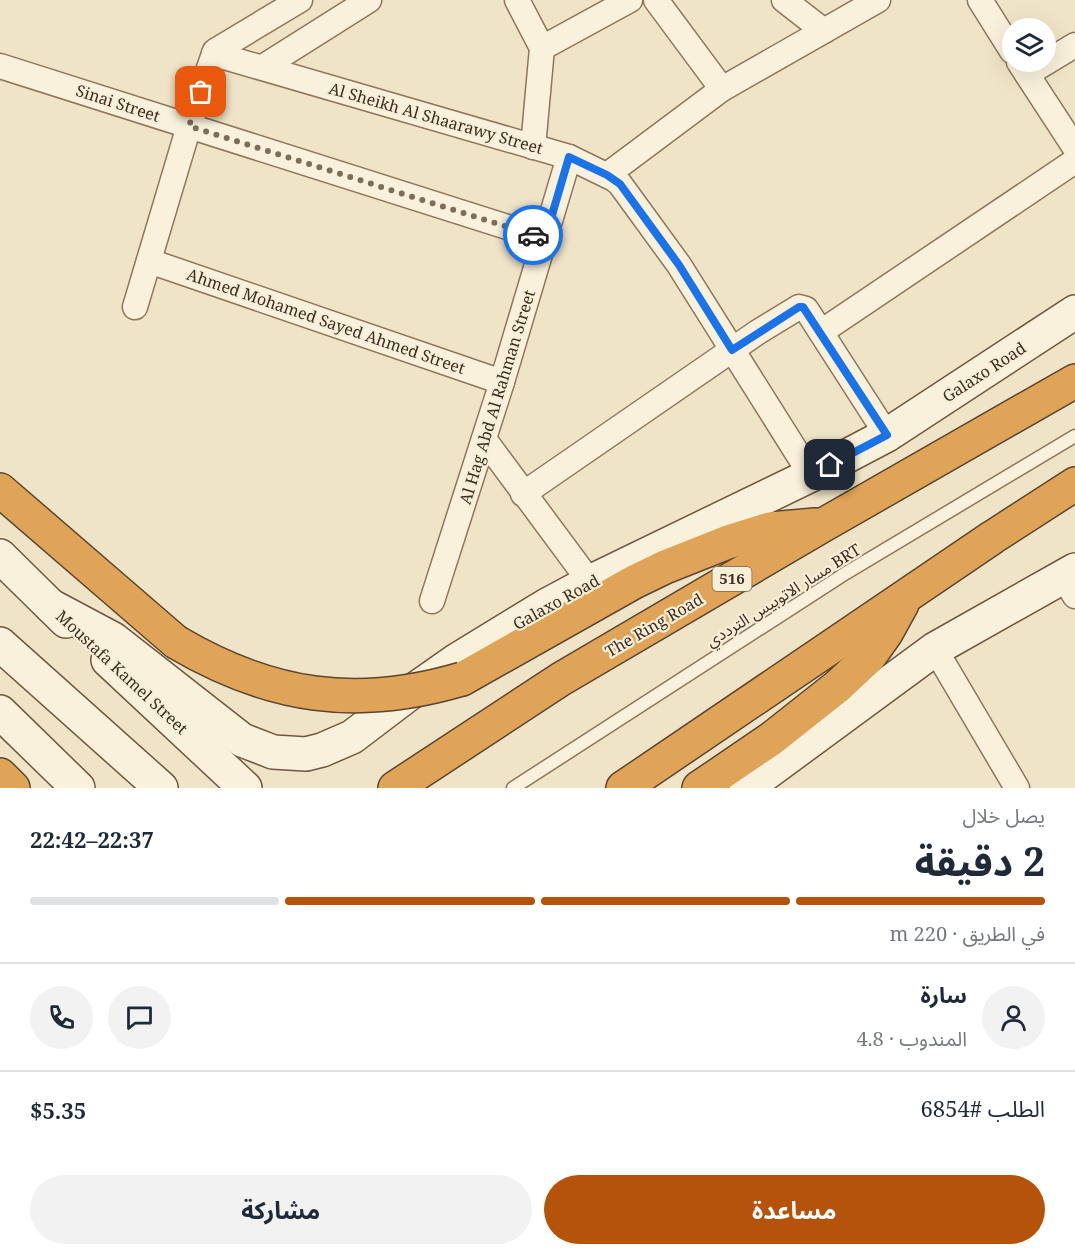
<!DOCTYPE html>
<html lang="ar">
<head>
<meta charset="utf-8">
<style>
  :root { --surface:#fff; --page:#f2f2f3; --text:#1f2937; --muted:#747a83; --line:#e0e1e3; --accent:#b45309 }
  body { margin:0; font-family:"Noto Serif","Noto Sans Arabic",serif; background:var(--page); color:var(--text); direction:rtl; height:100vh; display:flex; flex-direction:column; font-size:22px; white-space:nowrap }
  * { box-sizing:border-box; margin:0 }
  p { font-size:20px; color:var(--muted) }
  .icon { flex:none; width:33px; height:33px; fill:none; stroke:currentColor; stroke-width:2; stroke-linecap:round; stroke-linejoin:round }
  .map { position:relative; height:788px; overflow:hidden; direction:ltr }
  .side { display:flex; flex-direction:column; background:var(--surface); flex:1 }
  .side>* { flex:none }
  .fabs { position:absolute; left:1002px; top:18px; display:grid; gap:12px }
  .fabs a { display:grid; place-items:center; width:54px; height:54px; border-radius:50%; background:var(--surface); box-shadow:0 6px 24px #0002; font-size:30px }
  .pin { position:absolute; display:grid; place-items:center; width:51px; height:51px; color:#fff; margin:-26px; border-radius:12px; box-shadow:0 3px 9px #0006 }
  .courier { position:absolute; display:grid; place-items:center; width:60px; height:60px; margin:-30px; border:4px solid #1a73e8; border-radius:50%; background:#fff; color:#222; box-shadow:0 2px 8px #0007 }
  .head em { font-style:normal; font-weight:700 }
  .head div { display:flex; flex-direction:column-reverse }
  .head { display:flex; align-items:center; justify-content:space-between; height:102px; padding:0 30px }
  h1 { font-size:39px; font-weight:700; line-height:45px }
  .bar { display:grid; grid-template-columns:repeat(4,1fr); gap:9px 6px; align-content:center; height:72px; padding:0 30px }
  .bar i { height:8px; border-radius:4px; background:var(--line) }
  .bar .active { background:var(--accent) }
  .bar p { grid-column:span 4 }
  .line { display:flex; align-items:center; gap:15px; padding:0 30px; border-top:2px solid var(--line) }
  .line div { flex:1 }
  .round { display:grid; place-items:center; flex:none; width:63px; height:63px; border-radius:32px; background:var(--page) }
  .primary-button { display:flex; gap:12px; margin-top:auto; padding:12px 30px }
  .primary-button a { flex:1; height:69px; border-radius:36px; background:var(--accent); color:#fff; font-size:24px; font-weight:700; line-height:69px; text-align:center }
  .primary-button a+a { background:var(--page); color:var(--text) }
  .map>svg:first-child { display:block }
  .lines { fill:none; stroke-linecap:round; stroke-linejoin:round }
  .lane-casing { stroke:#8d765c; stroke-width:15 }
  .street-casing { stroke:#8d765c; stroke-width:27 }
  .secondary-casing { stroke:#6f573f; stroke-width:36 }
  .highway-casing { stroke:#5b4430; stroke-width:36 }
  .lane { stroke:#faf1dc; stroke-width:12 }
  .street { stroke:#faf1dc; stroke-width:24 }
  .secondary { stroke:#faf1dc; stroke-width:33 }
  .highway { stroke:#e0a458; stroke-width:33 }
  .highway-bridge-casing { stroke:#5b4430; stroke-width:36; stroke-linecap:butt }
  .highway-bridge { stroke:#e0a458; stroke-width:33 }
  .done { stroke:#7c6e5b; stroke-width:6; stroke-dasharray:0 10.8 }
  .route { stroke:#1a73e8; stroke-width:8 }
  .labels { text-anchor:middle; stroke-width:4.5; stroke-linejoin:round; paint-order:stroke }
  .shield { fill:#f7eed8; stroke:#756857; stroke-width:1.5 }
  .shield-label { font-size:15px; font-weight:bold; fill:#3d2e20 }
  .street-label { font-size:16px; fill:#3d2e20; stroke:#f7eed8 }
</style>
</head>
<body>
<div class="map">
<svg width="1075" height="788" viewBox="0 0 1075 788">
  <rect width="100%" height="100%" fill="#f0e4c8"/>
  <g class="lines">
    <g class="lane-casing">
      <path id="lane" d="M513,788L846,573L1075,436"/>
    </g>
    <g class="street-casing">
      <g id="street">
        <path d="M517,0L542,48L533,147"/>
        <path d="M656,0L722,89"/>
        <path d="M784,0L824,31"/>
        <path d="M980,0L1012,51"/>
        <path d="M542,48L630,0"/>
        <path d="M214,54L569,157L614,179L620,184L679,265L811,475"/>
        <path d="M1019,62L1075,148"/>
        <path d="M0,66L545,239"/>
        <path d="M263,67L369,0"/>
        <path d="M1027,74L1075,45"/>
        <path d="M607,175L722,89L878,0"/>
        <path d="M149,261L502,382"/>
        <path d="M135,307L189,126L215,51L300,0"/>
        <path d="M821,332L1075,161"/>
        <path d="M484,439L590,582"/>
        <path d="M523,494L758,332L799,307L806,309L887,435"/>
        <path d="M1063,577L1075,596"/>
        <path d="M432,601L502,382L569,157"/>
        <path d="M935,649L1017,788"/>
      </g>
    </g>
    <g class="secondary-casing">
      <g id="secondary">
        <path d="M0,556L66,621"/>
        <path d="M51,606L113,639L242,740L273,752L306,754L322,750L352,737L410,693L457,660L547,605L590,582L811,475L887,435L1075,312"/>
        <path d="M0,644L161,788"/>
        <path d="M108,660L245,788"/>
        <path d="M0,712L78,788"/>
        <path d="M746,788L935,649L1075,570"/>
      </g>
    </g>
    <g class="highway-casing">
      <g id="highway">
        <path d="M0,490L176,642"/>
        <path d="M462,679L634,582L665,567L728,542L770,529L815,525"/>
        <path d="M0,775L13,788"/>
        <path d="M395,788L561,679L825,524L1075,381"/>
        <path d="M623,788L993,537L1075,484"/>
        <path d="M699,788L771,739L838,686L869,657L886,633L902,604"/>
      </g>
    </g>
    <use href="#lane" class="lane"/>
    <use href="#street" class="street"/>
    <use href="#secondary" class="secondary"/>
    <use href="#highway" class="highway"/>
    <g class="highway-bridge-casing">
      <path id="highway-bridge" d="M176,642C271,698 357,710 462,679"/>
    </g>
    <use href="#highway-bridge" class="highway-bridge"/>
  </g>
  <g class="lines">
    <path class="done" d="M201,92L189,126L533,235"/>
    <path class="route" d="M533,235L545,239L569,157L607,175L620,184L679,265L732,350L799,307H803L887,435L830,465"/>
  </g>
  <g class="labels">
    <rect class="shield" x="712.5" y="567" width="39" height="24" rx="4.5"/>
    <g class="shield-label">
      <text x="732" y="584">516</text>
    </g>
    <g class="street-label">
      <text transform="translate(118 103) rotate(18)" y="6">Sinai Street</text>
      <text transform="translate(436 118) rotate(16)" y="6">Al Sheikh Al Shaarawy Street</text>
      <text transform="translate(326 321) rotate(19)" y="6">Ahmed Mohamed Sayed Ahmed Street</text>
      <text transform="translate(984 372) rotate(-33)" y="6">Galaxo Road</text>
      <text transform="translate(497 397) rotate(-73)" y="6">Al Hag Abd Al Rahman Street</text>
      <text transform="translate(783 595) rotate(-32)" y="6">مسار الاتوبيس الترددي BRT</text>
      <text transform="translate(556 602) rotate(-29)" y="6">Galaxo Road</text>
      <text transform="translate(654 625) rotate(-30)" y="6">The Ring Road</text>
      <text transform="translate(122 672) rotate(43)" y="6">Moustafa Kamel Street</text>
    </g>
  </g>
</svg>
<div class="fabs">
<a><svg class="icon" aria-label="layers" viewBox="0 0 24 24"><path d="M12 4l9 5-9 5-9-5zM3 14l9 5 9-5"/></svg></a>
</div>
<div class="pin" style="left:201px;top:92px;background:#ea580c"><svg class="icon" aria-label="bag" viewBox="0 0 24 24"><path d="M5 8h14l-1 12H6zM9 8a3 3 0 0 1 6 0"/></svg></div>
<div class="pin" style="left:830px;top:465px;background:#1f2937"><svg class="icon" aria-label="home" viewBox="0 0 24 24"><path d="M3 11l9-7 9 7M6 9v11h12V9"/></svg></div>
<div class="courier" style="left:533px;top:235px"><svg class="icon" aria-label="car" viewBox="0 0 24 24"><path d="M5 17H2v-5l4-1 3-4h7l3 4 3 1v5h-3M9 17h6M6 11h13"/><circle cx="7" cy="17" r="2"/><circle cx="17" cy="17" r="2"/></svg></div>
</div>
<section class="side">
<div class="head"><div><h1>2 دقيقة</h1><p>يصل خلال</p></div><em>22:37–22:42</em></div>
<div class="bar"><i class="active"></i><i class="active"></i><i class="active"></i><i></i><p>في الطريق · 220 m</p></div>
<div class="line" style="height:108px"><a class="round"><svg class="icon" aria-label="person" viewBox="0 0 24 24"><circle cx="12" cy="8" r="4"/><path d="M4 21q1-7 8-7t8 7"/></svg></a><div><b>سارة</b><p>المندوب · 4.8</p></div><a class="round"><svg class="icon" aria-label="chat" viewBox="0 0 24 24"><path d="M4 5h16v11H9l-5 4z"/></svg></a><a class="round"><svg class="icon" aria-label="phone" viewBox="0 0 24 24"><path d="M5 4h4l2 5-3 2q2 4 5 5l2-3 5 2v4C11 20 4 13 5 4z"/></svg></a></div>
<div class="line" style="height:78px"><div>الطلب #6854</div><b>$5.35</b></div>
<div class="primary-button"><a>مساعدة</a><a>مشاركة</a></div>
</section>
</body>
</html>
